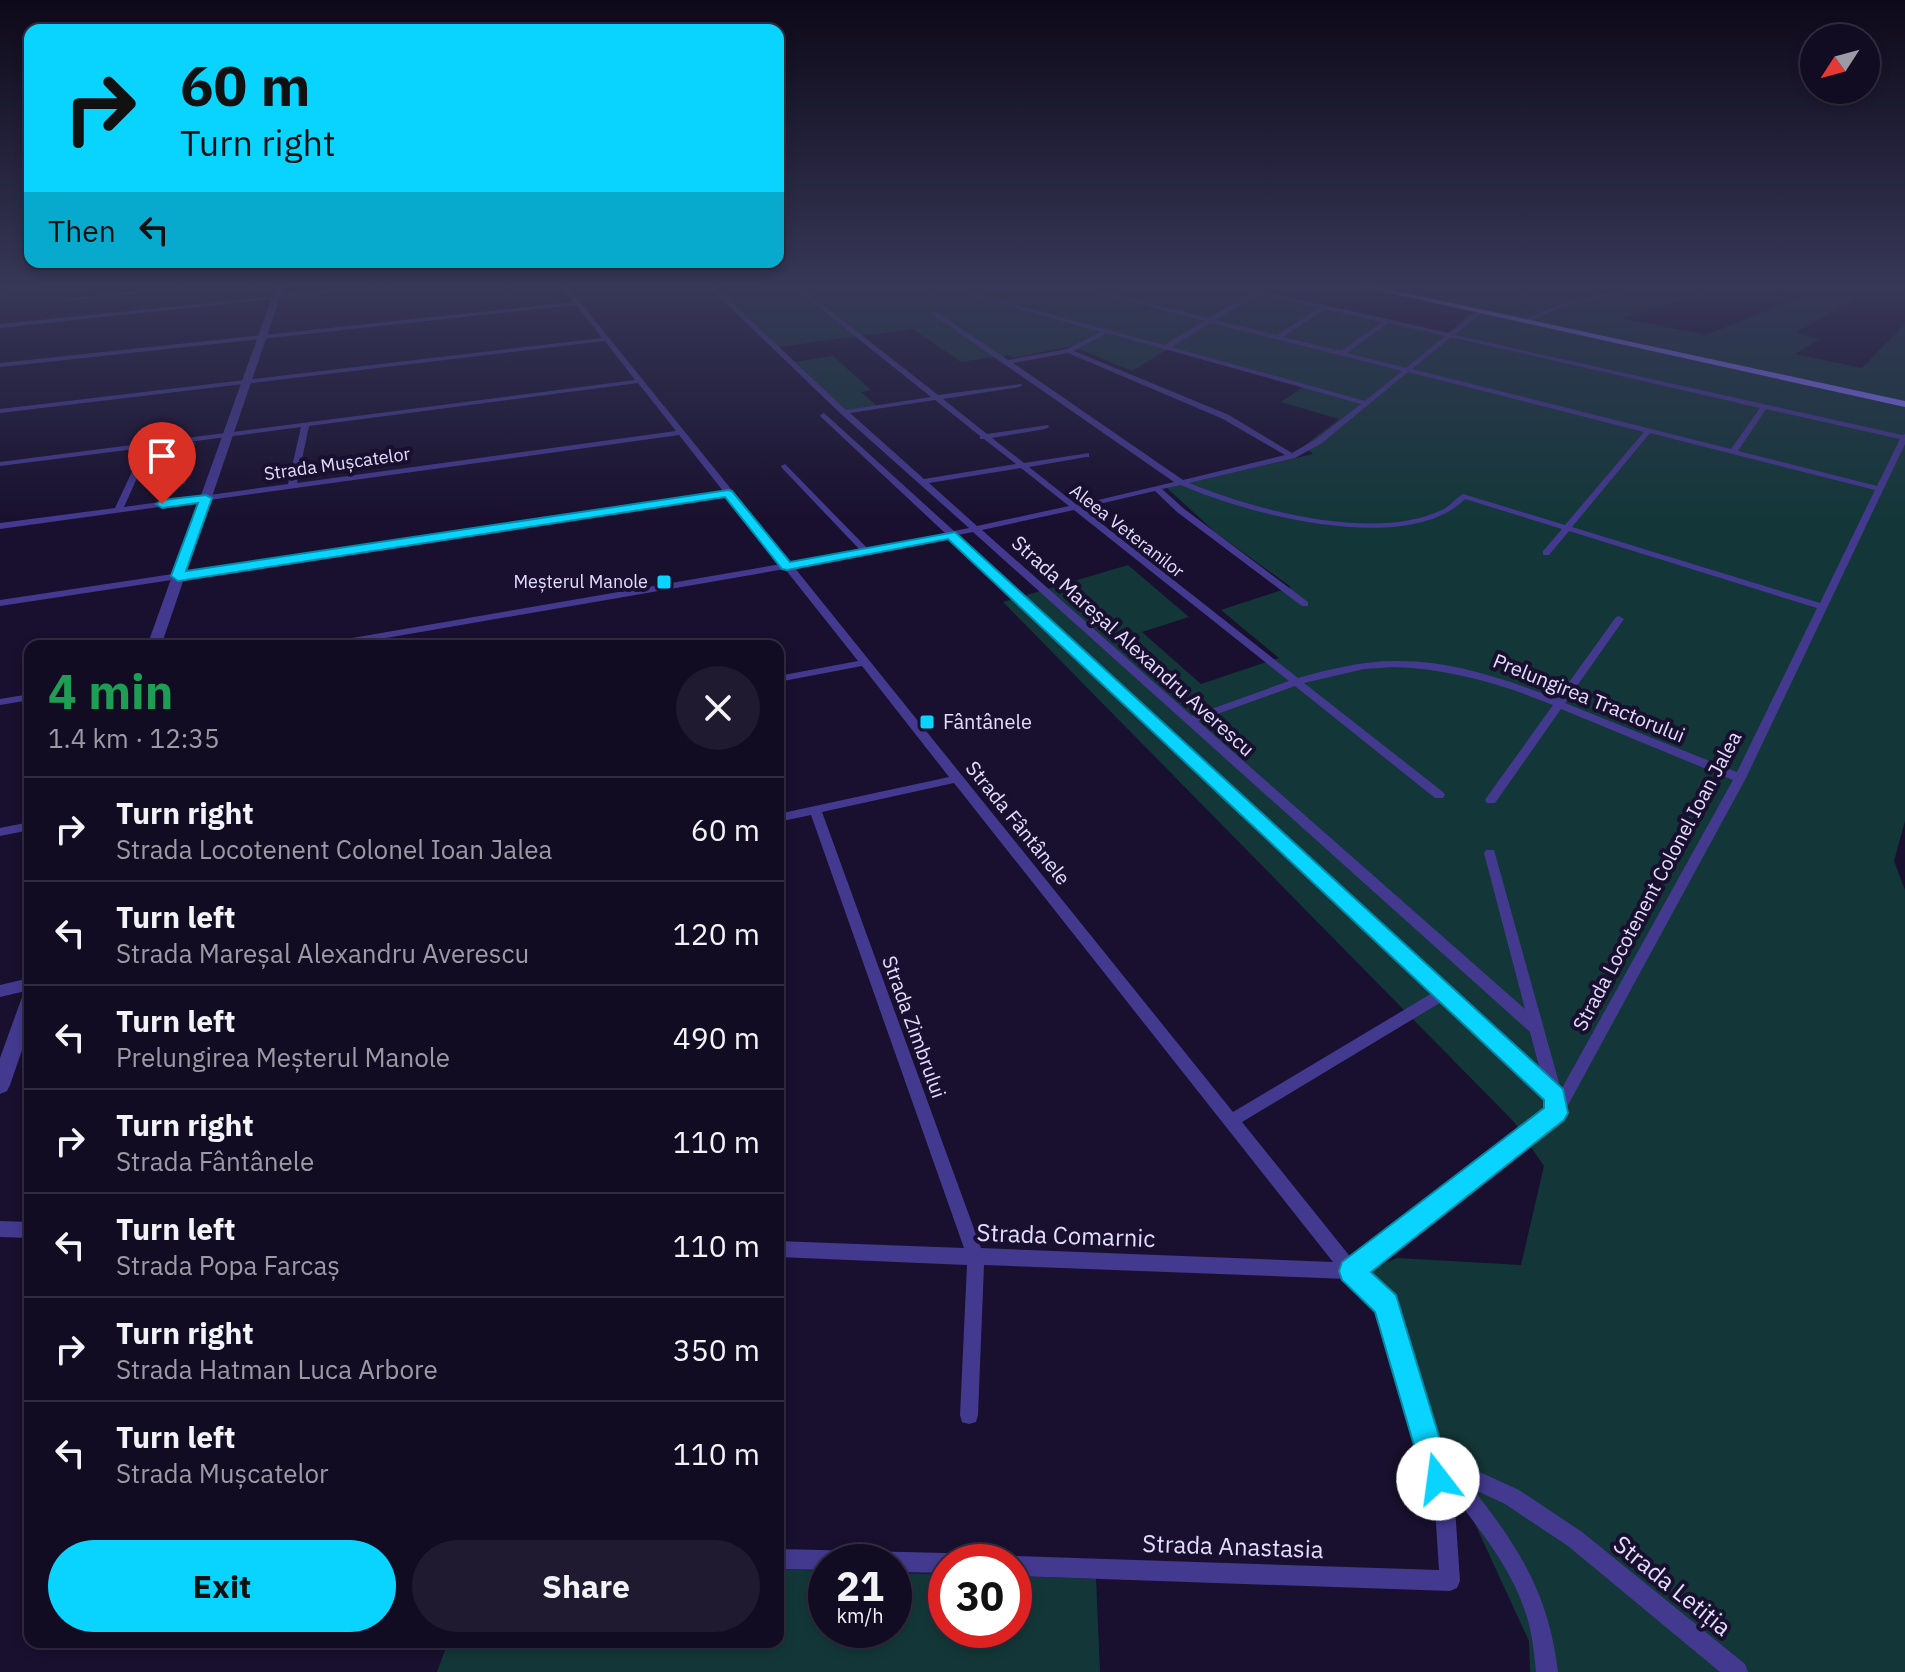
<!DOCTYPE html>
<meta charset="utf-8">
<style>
:root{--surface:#120c22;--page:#1f1a2f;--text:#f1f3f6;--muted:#9c9ba5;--line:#312c40;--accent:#09d4ff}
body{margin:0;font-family:"IBM Plex Sans",sans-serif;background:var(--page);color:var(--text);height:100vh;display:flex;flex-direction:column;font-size:30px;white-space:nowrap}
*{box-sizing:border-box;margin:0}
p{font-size:26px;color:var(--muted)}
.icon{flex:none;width:44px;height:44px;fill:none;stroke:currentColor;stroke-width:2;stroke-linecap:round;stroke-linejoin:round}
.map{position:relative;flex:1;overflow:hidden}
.panel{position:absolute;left:24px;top:640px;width:760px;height:1008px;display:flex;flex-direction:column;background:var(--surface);border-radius:16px;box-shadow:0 4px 12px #0003,0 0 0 2px var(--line)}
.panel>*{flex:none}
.hud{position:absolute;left:24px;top:24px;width:760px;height:244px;border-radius:16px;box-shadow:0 4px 12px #0003,0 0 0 2px var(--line);background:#09d4ff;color:#111;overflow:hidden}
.needle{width:52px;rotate:234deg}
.buttons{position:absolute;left:1800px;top:24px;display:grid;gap:16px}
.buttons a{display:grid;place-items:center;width:80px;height:80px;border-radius:50%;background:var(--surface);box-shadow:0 4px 12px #0003,0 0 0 2px var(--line);font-size:40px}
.speed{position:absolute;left:808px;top:1544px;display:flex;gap:16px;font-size:40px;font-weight:700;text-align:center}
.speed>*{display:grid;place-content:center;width:104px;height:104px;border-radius:50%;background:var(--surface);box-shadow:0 4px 12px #0003,0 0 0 2px var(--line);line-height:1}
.speed small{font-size:20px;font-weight:400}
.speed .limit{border:12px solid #d22;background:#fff;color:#111}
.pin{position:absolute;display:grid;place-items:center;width:68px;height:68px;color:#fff;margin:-82px -34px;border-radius:50% 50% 50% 0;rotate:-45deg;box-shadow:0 0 8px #0007}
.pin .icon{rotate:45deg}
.me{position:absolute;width:88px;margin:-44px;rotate:345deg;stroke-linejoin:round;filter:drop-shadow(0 0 6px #0008)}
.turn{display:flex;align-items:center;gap:28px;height:168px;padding:0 24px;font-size:36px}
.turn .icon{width:104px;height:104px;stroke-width:2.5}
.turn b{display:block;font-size:56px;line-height:68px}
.then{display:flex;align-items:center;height:76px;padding:0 24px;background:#0003;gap:16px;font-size:30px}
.round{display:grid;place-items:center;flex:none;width:84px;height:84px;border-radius:42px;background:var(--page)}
.head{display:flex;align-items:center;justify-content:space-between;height:136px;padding:0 24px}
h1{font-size:48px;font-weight:700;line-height:60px;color:#1e9e55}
.action{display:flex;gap:16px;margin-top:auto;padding:16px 24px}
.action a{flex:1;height:92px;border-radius:48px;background:var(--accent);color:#111;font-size:32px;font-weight:700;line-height:92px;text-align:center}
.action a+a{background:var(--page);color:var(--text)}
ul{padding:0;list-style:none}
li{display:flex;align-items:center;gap:24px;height:104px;padding:0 24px;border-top:2px solid var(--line)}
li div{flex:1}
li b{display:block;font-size:30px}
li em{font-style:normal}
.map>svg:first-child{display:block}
</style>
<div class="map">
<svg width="1905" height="1672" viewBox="0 0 1905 1672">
<rect width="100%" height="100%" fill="#18102e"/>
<g fill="#133738">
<polygon points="763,286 1240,286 1448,333 1472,312 1355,286 1464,286 1510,295 1557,286 1731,286 1621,318 1706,335 1829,286 1879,286 1796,332 1819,339 1795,354 1862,368 1905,324 1905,821 1894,861 1905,890 1905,1672 1530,1672 1529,1641 1434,1435 1365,1272 1397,1258 1521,1265 1544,1166 1514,1122 1003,602 1128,565 1189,617 1142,632 1201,684 1279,658 1221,610 1291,587 1215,532 1167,488 1313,454 1304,446 1339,419 1281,402 1303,387 1168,349 1132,371 1072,346 1013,358 1009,355 961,362 913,329 778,347 720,292"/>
<polygon points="833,356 871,390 861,392 877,406 846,410 795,362"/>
<polygon points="196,442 188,462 144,467 153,447"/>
<polygon points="778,1569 826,1571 826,1630 894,1630 894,1573 946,1574 946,1630 1014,1630 1014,1576 1096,1579 1100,1672 437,1672 448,1642 778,1642"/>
</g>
<polygon fill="#2a1b50" stroke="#422c7d" stroke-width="2" points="192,461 184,483 164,485 173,464"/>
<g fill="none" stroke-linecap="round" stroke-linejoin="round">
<g fill="#43398f" fill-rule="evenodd">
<polygon points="8,286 14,286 0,300 0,295"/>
<polygon points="184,286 203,286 68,301 65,299"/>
<polygon points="376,286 395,286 0,328 0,324"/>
<path d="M561 286H567L790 562 860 550 782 468 781 466 785 464 868 549 945 533 821 417 820 415 824 413 954 531 969 528 841 414 708 286H714L846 410 931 397 796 289V287H800L938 395 1021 384 1022 385 1019 387 943 399 987 434 1048 425 1049 427 1045 429 992 438 1024 463 1089 453V457H1086L1029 467 1077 505 1174 482 932 314V312H936L1008 360 1067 349 1101 332 970 295V293L1164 345 1205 321 1070 286H1079L1209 318 1253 292 1229 286H1239L1449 333 1480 309 1482 312 1455 335 1902 435 1905 434V444L1746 778 1561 1118 1364 1272 1392 1299 1436 1443 1473 1469 1519 1490 1582 1532 1745 1664 1748 1672H1720L1568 1546 1505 1504 1473 1489C1520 1549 1549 1595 1558 1672H1536C1534 1651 1532 1631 1525 1611 1510 1566 1478 1528 1450 1490L1455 1508 1460 1581 1457 1588 1450 1591 1014 1576V1562H1005L1007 1559 1014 1556 1439 1570 1435 1508 1379 1310 1347 1279 984 1265 978 1415 976 1422 969 1424 962 1422 960 1415 967 1265 778 1257V1241L964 1248 811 815 778 822V814L949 777 862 666 778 682V676L858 661 785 569 340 646H318L323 643 781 564 727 496 0 606V600L723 491 679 435 0 529V523L115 508 143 448 0 466V462L635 380 605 341 0 413V409L602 338 576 305 0 367V363L573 302ZM1259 294 1319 308 1277 335 1215 320ZM1325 309 1382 322 1341 351 1283 337ZM1211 323 1402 371 1365 401 1171 347ZM1388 323 1445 336 1406 368 1347 353ZM1107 333 1361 404 1316 439 1292 453 1229 415 1074 351ZM1451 337 1760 408 1731 449 1412 369ZM1068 353 1223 419 1285 455 1183 480 1013 363ZM1408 372 1644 432 1565 525 1463 494C1456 498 1451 505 1444 509 1377 543 1255 510 1189 483L1295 458 1322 443ZM638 383 676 431 297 483 309 426ZM935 400 980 436V439H984L1016 464 924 479 850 413ZM1766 409 1900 439 1877 486 1738 451ZM301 427 288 484 124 507 151 447ZM1650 433 1875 490 1820 603 1572 527ZM1021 468 1069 506 977 526 929 483ZM1181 485C1246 514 1408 557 1465 499L1562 529 1543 551V555H1549L1569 531 1817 608 1737 772 1565 703 1624 619 1619 616 1616 617 1557 699C1505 679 1451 660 1395 661 1362 661 1330 669 1298 678L1082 508 1155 491 1177 512 1302 606H1308V602L1183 508 1162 489ZM1074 510 1289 681 1192 716 982 530ZM973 532 1530 1032 1541 1074 958 535ZM950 537 1434 992 1233 1112 794 567 866 555ZM1394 667C1451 669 1501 684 1553 705L1487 797 1485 800 1487 803H1495L1561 709 1733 780 1561 1090 1494 850H1486L1484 853 1525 1009 1198 721 1295 686 1435 798H1443L1445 795 1443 792 1304 683 1364 669ZM954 783 1333 1262 981 1248 822 812ZM1443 1001 1550 1101 1554 1102 1551 1108 1352 1259 1242 1122Z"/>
<polygon points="927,286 938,288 935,290"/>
<polygon points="1638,286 1648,286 1562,307 1527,322 1522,321 1558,305"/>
<polygon points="30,694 30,700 0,705 0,699"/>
<polygon points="30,822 30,830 0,836 0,828"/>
<polygon points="30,978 30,990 0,997 0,985"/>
<polygon points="0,1221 30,1222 30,1238 0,1237"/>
<polygon points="778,1549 946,1553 953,1556 956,1562 946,1562 946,1573 894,1572 894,1562 826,1562 826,1570 778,1569"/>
</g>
<g fill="#43398f" fill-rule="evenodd">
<polygon points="276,286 284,286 161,646 147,646"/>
<polygon points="30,992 30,1027 10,1085 7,1091 0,1094 0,1058 21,1000 23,995"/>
</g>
<polygon fill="#8274ff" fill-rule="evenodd" points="1358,286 1373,286 1905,401 1905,407"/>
</g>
<linearGradient id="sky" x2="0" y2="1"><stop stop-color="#0d0919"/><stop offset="0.55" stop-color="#373757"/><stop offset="1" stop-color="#373757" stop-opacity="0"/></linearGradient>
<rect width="1905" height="520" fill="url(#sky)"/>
<polygon fill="#09d4ff" stroke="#068aa6" stroke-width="2" points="728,490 732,491 790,562 955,532 1563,1089 1568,1113 1564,1120 1371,1272 1396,1295 1399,1305 1452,1479 1448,1490 1438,1494 1427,1490 1375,1312 1342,1280 1339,1271 1342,1262 1544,1108 1544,1100 948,539 787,570 782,569 725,497 178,581 171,576 198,503 162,508 156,504 162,500 206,495 212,498 186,571"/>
<g fill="#09d4ff" stroke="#18102e" stroke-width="3">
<rect x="656" y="574" width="16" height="16" rx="4"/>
<rect x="919" y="714" width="16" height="16" rx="4"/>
</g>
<g text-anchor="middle" stroke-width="8" stroke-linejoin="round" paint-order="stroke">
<g font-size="18" fill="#e4ddff" stroke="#18102e">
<text transform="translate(337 464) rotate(-8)" y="6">Strada Mușcatelor</text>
<text transform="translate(1127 531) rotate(38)" y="6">Aleea Veteranilor</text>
</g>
<g font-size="18" fill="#e4ddff" stroke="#18102e" text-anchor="end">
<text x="648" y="588">Meșterul Manole</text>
</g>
<g font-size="20" fill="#e4ddff" stroke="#18102e">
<text transform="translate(1133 646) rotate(42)" y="7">Strada Mareșal Alexandru Averescu</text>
<text transform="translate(1589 698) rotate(22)" y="7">Prelungirea Tractorului</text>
<text transform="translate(1018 823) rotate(51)" y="7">Strada Fântânele</text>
<text transform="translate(1657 881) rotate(-62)" y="7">Strada Locotenent Colonel Ioan Jalea</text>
<text transform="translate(914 1027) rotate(70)" y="7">Strada Zimbrului</text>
</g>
<g font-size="20" fill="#e4ddff" stroke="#18102e" text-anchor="start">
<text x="943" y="729">Fântânele</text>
</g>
<g font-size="24" fill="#e4ddff" stroke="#18102e">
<text transform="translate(1066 1236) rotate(2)" y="8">Strada Comarnic</text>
<text transform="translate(1233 1547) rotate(2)" y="8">Strada Anastasia</text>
<text transform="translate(1672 1586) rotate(39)" y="8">Strada Letiția</text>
</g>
</g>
</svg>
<div class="buttons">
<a><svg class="needle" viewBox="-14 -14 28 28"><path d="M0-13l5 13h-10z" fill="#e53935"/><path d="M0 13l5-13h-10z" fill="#9c9ba5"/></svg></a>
</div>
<div class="speed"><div>21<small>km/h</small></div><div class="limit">30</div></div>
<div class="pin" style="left:162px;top:504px;background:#d93025"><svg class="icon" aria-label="arrive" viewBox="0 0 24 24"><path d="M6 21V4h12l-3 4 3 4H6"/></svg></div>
<svg class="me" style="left:1438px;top:1479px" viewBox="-20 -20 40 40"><circle r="19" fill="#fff"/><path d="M0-13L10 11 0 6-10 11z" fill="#09d4ff"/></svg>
<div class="hud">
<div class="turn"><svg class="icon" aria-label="right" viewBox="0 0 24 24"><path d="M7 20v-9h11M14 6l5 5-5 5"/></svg><div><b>60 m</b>Turn right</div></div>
<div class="then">Then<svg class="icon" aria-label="left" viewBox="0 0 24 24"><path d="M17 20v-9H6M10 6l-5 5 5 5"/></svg></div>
</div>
<section class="panel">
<div class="head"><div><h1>4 min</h1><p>1.4 km · 12:35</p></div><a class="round"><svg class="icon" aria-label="close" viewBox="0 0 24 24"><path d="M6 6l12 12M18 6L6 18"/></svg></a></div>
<ul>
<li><svg class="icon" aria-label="right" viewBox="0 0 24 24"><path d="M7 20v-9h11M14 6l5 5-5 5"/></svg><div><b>Turn right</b><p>Strada Locotenent Colonel Ioan Jalea</p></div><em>60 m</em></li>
<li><svg class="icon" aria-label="left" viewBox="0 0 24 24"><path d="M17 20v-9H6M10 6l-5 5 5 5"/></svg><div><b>Turn left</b><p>Strada Mareșal Alexandru Averescu</p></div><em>120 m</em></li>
<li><svg class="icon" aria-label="left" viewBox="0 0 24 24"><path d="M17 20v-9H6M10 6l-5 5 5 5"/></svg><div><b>Turn left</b><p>Prelungirea Meșterul Manole</p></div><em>490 m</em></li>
<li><svg class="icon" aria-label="right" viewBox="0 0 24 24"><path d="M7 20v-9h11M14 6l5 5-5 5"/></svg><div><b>Turn right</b><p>Strada Fântânele</p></div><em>110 m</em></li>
<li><svg class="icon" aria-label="left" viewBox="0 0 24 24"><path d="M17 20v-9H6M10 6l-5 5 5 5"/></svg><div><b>Turn left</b><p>Strada Popa Farcaș</p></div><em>110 m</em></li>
<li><svg class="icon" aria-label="right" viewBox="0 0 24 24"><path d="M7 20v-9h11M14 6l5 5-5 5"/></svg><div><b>Turn right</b><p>Strada Hatman Luca Arbore</p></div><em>350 m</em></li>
<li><svg class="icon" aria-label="left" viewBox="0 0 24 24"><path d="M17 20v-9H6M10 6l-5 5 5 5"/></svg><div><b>Turn left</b><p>Strada Mușcatelor</p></div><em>110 m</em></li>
</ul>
<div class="action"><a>Exit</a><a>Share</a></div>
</section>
</div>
